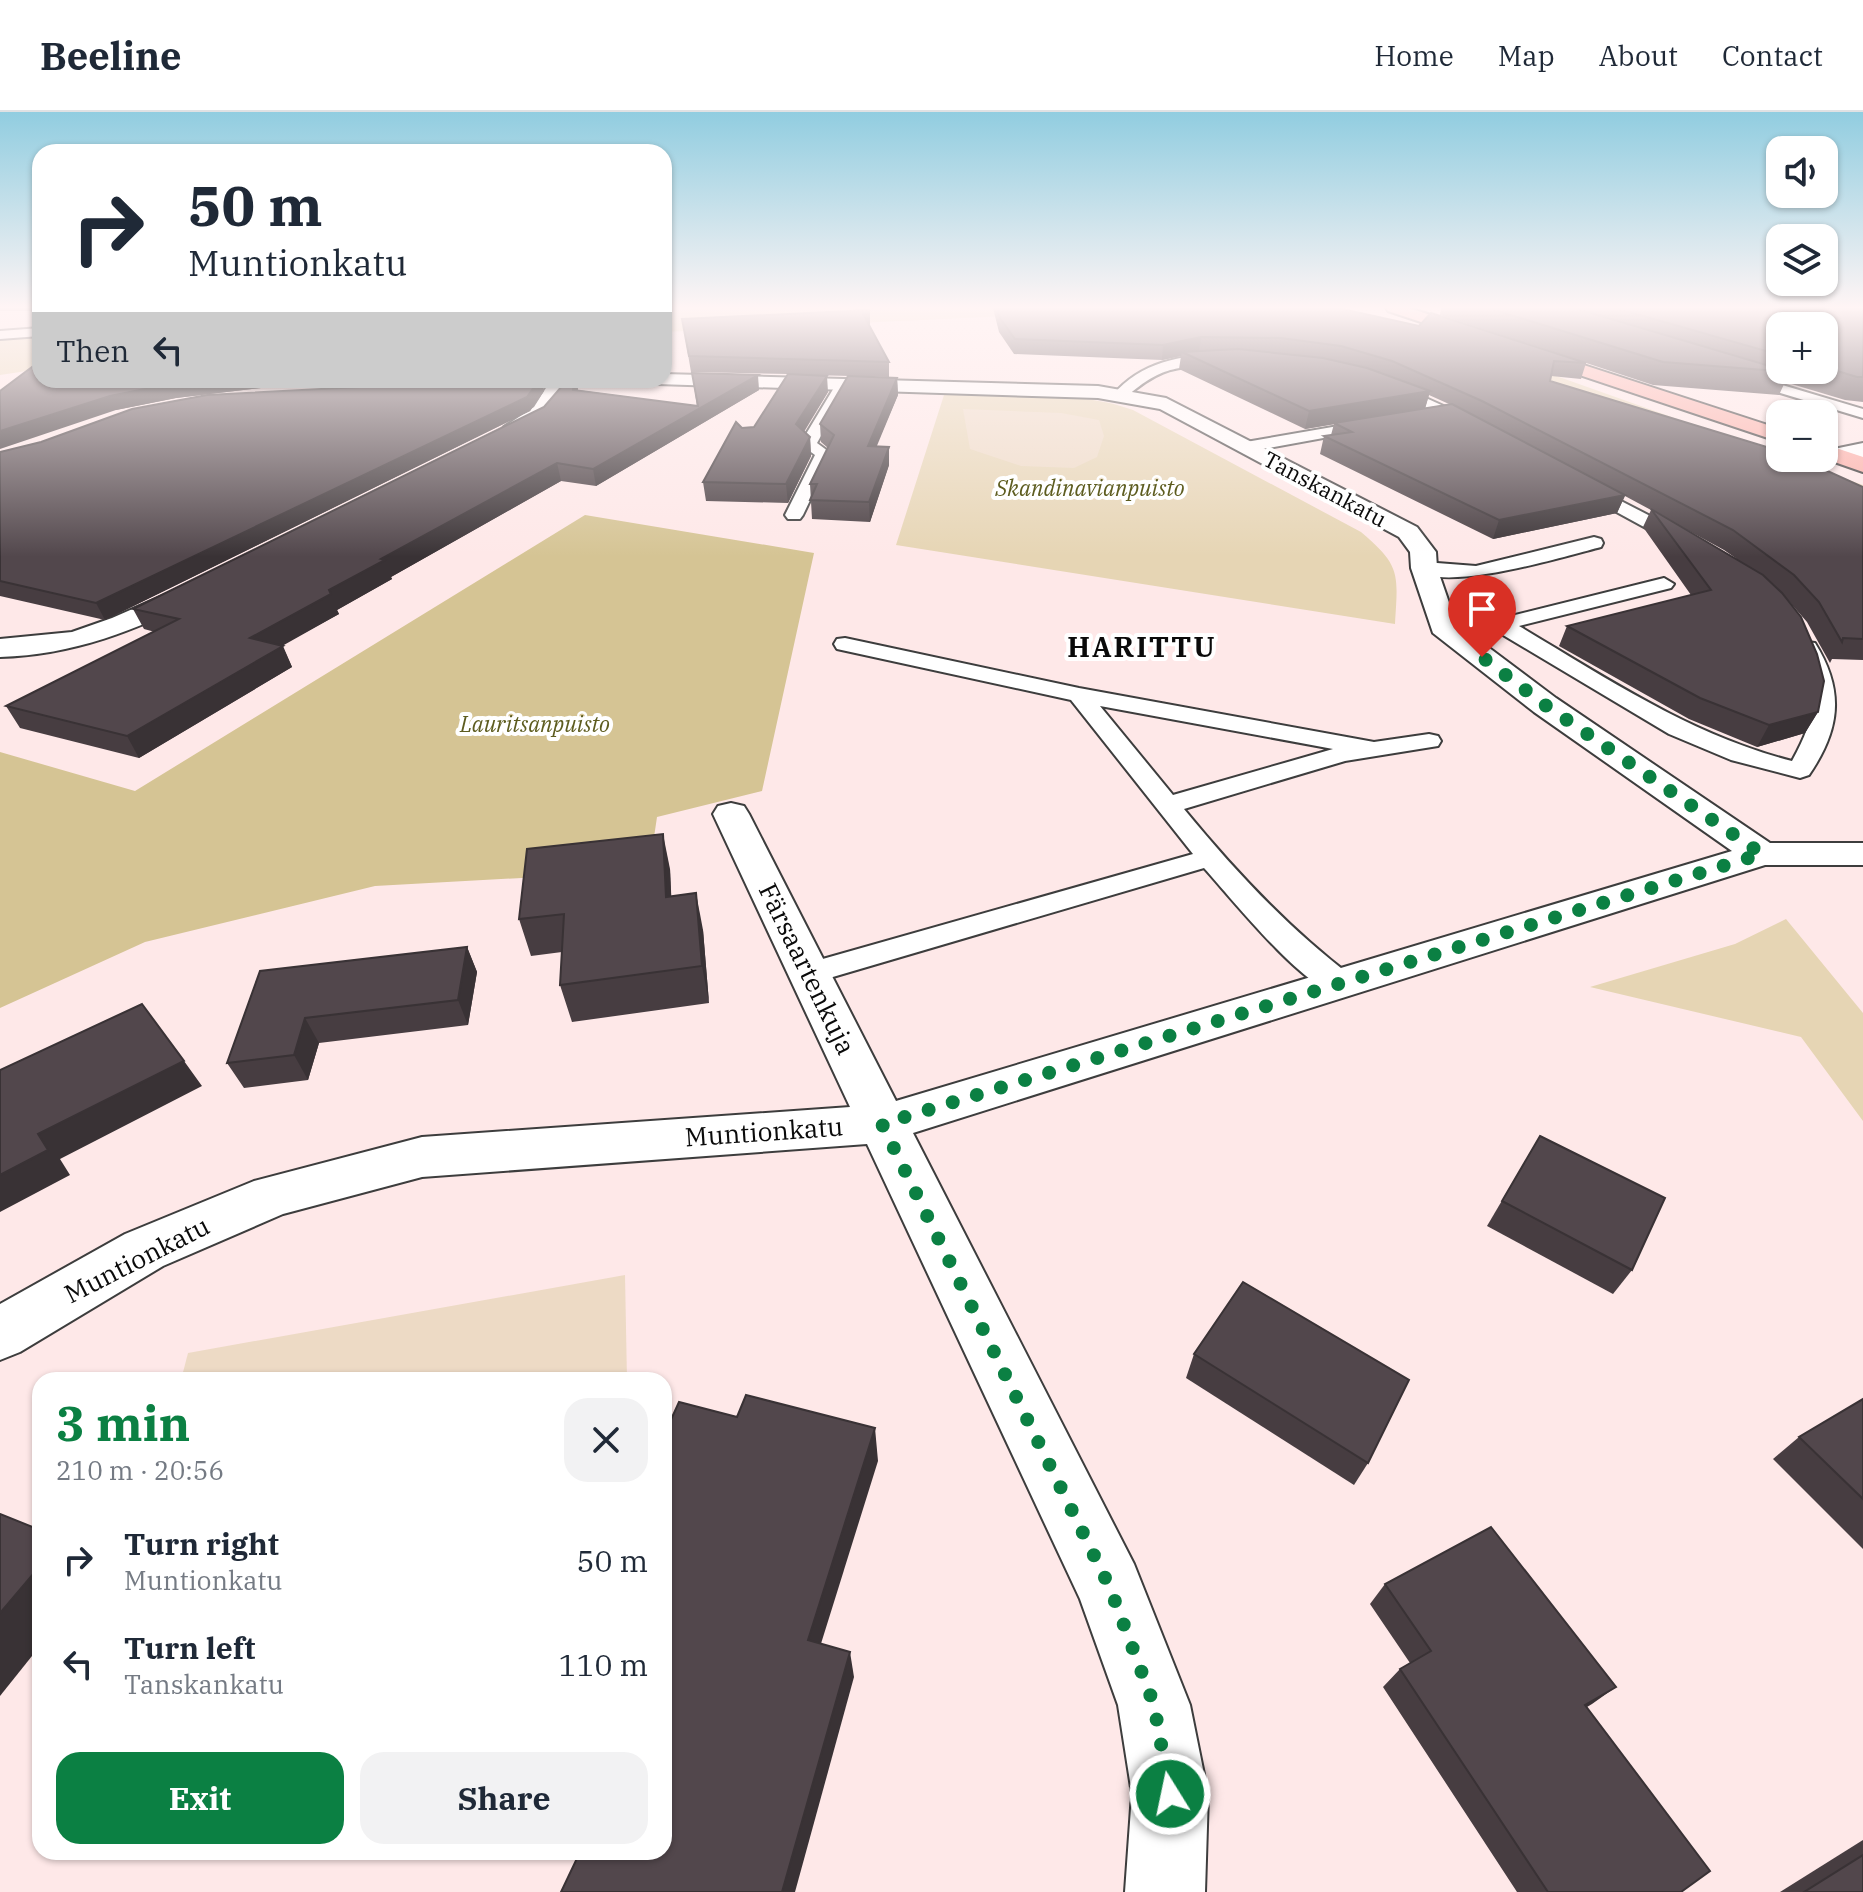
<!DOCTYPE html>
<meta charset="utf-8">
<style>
:root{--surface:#fff;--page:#f2f2f3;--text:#1f2937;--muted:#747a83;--line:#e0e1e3;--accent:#0b8043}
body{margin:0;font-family:"IBM Plex Serif",serif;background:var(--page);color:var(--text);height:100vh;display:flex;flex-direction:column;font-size:30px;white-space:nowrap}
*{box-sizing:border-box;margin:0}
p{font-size:26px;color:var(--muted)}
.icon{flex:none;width:44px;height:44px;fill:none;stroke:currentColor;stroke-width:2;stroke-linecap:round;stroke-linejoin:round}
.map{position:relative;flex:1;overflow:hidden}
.sheet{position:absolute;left:32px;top:1260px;width:640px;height:488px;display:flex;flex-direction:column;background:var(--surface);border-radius:24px;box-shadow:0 2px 6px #0004}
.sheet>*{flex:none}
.top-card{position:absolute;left:32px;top:32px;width:640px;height:244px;border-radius:24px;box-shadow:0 2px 6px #0004;background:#fff;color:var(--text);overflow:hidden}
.controls{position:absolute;left:1766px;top:24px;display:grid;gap:16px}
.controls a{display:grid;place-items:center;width:72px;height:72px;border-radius:16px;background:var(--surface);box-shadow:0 2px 6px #0004;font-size:40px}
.pin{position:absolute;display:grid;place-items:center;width:68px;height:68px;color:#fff;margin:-82px -34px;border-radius:50% 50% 50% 0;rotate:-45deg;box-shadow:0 0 8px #0007}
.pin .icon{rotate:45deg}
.me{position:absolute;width:88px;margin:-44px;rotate:350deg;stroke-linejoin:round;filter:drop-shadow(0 0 6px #0008)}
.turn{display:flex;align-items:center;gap:28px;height:168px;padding:0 24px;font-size:36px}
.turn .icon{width:104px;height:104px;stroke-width:2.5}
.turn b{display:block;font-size:56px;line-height:68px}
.then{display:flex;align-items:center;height:76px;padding:0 24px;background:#0003;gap:16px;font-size:30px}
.round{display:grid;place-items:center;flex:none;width:84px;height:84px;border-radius:24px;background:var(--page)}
.headline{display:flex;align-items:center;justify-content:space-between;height:136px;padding:0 24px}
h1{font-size:48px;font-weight:700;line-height:60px;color:var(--accent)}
.cta{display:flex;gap:16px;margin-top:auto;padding:16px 24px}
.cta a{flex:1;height:92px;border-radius:24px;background:var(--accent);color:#fff;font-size:32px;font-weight:700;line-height:92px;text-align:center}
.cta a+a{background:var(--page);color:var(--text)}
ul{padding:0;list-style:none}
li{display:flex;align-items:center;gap:24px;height:104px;padding:0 24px}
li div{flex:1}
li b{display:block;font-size:30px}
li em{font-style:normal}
header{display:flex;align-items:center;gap:48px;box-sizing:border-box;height:112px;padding:0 40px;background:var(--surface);border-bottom:2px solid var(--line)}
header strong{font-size:38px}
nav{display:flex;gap:44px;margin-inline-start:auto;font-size:28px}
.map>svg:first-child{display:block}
</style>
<header>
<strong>Beeline</strong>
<nav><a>Home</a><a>Map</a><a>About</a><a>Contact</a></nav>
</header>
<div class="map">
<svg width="1863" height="1780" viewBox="0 0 1863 1780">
<rect width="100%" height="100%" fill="#fee8e8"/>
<g fill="#e6d5b4">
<polygon points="719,196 1308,196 1472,234 1863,373 1863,391 1155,197 664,220 664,198"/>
<polygon points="40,225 40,257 0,263 0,227"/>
<path d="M944 283C1000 284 1081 278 1133 298L1361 420C1401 454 1398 461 1395 512L896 433Z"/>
<polygon points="1786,807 1863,901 1863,1009 1801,925 1590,875 1735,832"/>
</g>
<polygon fill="#d5c494" points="585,403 814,441 762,679 657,705 649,759 375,774 145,830 0,896 0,640 135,679"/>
<g fill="#eddac5">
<polygon points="963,297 1061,301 1099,308 1104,324 1097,345 1074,356 1021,354 970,337"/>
<polygon points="625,1163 627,1268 181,1268 188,1241"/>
</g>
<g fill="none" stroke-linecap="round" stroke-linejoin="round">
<defs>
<g id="lane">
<polygon points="40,216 40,224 0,227 0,219"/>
<path d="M1222 242 1229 246 1227 249C1178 258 1166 250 1125 286L1120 287 1113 283C1141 250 1181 243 1222 242Z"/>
<polygon points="1742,261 1863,297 1863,306 1737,268 1735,265"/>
<polygon points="1386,268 1479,310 1482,313 1474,318 1469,316 1381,275 1379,272"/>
<polygon points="842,270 849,274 817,331 832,342 803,403 800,407 788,407 785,403 815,343 800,332 835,274"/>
<polygon points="1373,308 1381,313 1378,316 1246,340 1238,335 1246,330"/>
<polygon points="1584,370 1691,425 1693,429 1684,435 1677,433 1578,379 1576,375 1578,371"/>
<path d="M1594 425 1601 427 1603 431 1601 435C1566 444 1439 483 1414 456L1424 450 1476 454Z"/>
<path d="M1664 466 1674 472 1671 476 1519 514C1608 567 1691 623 1792 649 1818 602 1817 584 1796 536L1807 530 1815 531C1845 579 1840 618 1809 663L1800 666 1731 648 1669 622 1498 520C1480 524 1446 529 1432 515L1443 509 1479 512Z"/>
<path d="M845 526 1079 576 1374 630 1429 622 1438 624 1441 629 1438 634 1345 649 1184 697C1234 758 1287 815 1350 863L1355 871 1350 879C1343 881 1339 882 1332 880 1296 867 1232 787 1204 756L809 872 798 868 793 861 798 854 1193 742 1071 588 837 537 834 532 837 527ZM1100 594 1333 637 1173 683Z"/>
</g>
<g id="street">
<polygon points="664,262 1098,274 1166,286 1417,415 1436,440 1437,456 1456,511 1556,586 1770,731 1863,731 1863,753 1765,753 913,1021 1134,1452 1190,1593 1208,1682 1205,1780 1125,1780 1132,1682 1118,1593 1080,1487 867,1032 422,1065 283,1102 163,1154 20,1240 0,1248 0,1192 125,1122 254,1069 422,1025 850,995 713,702 718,694 731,691 744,694 749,702 896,989 1732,739 1534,600 1433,521 1411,456 1410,440 1399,425 1160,297 1098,286 657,272 655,268 664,268"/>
<path d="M551 268 569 269C561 293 533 331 504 323L501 319 504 315 534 295Z"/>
<polygon points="1863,331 1863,345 1837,350 1826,343 1829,338"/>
<path d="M192 471 202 473 206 479 202 485C136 518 74 543 0 545V527L72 520 112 506Z"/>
</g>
<g id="secondary">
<polygon points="1386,196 1409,196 1780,317 1780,330 1388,199"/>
<polygon points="1824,332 1863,345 1863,360 1823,346"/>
</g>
</defs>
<use href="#lane" stroke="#3d3d3d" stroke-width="4"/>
<use href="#street" stroke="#3d3d3d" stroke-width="4"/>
<use href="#secondary" stroke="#2c2c2c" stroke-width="4"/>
<use href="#lane" fill="#fff" fill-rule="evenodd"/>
<use href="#street" fill="#fff" fill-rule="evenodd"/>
<use href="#secondary" fill="#fbaca5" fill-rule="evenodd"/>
</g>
<g fill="#473d41" fill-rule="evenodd">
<rect x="0" y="196" width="40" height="3"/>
<path d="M993 196H1338L1586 251 1581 267 1551 264 1550 269 1863 375V548L1832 547 1830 551 1807 510 1787 487 1818 600 1805 621 1757 635 1689 607 1559 534 1567 514 1691 483 1643 415 1651 398 1625 384 1617 401 1493 427 1320 342 1324 324 1331 323 1334 312 1305 317 1179 257 1181 244 1162 248 1014 242 999 220ZM1429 283 1449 292 1425 296ZM1678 413 1724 438 1737 447Z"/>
<path d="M1441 196H1863V290L1845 288 1785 270 1779 283 1653 273 1440 203ZM1780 214H1824V258H1780Z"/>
<polygon points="870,198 870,212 869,213 889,250 889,265 811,263 828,280 804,320 810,325 811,344 788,391 706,389 703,370 754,315 788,262 691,260 682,207"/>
<polygon points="692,261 759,278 596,374 561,369 391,465 392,467 337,498 339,502 282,533 292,555 139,646 20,616 6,594 155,520 144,517 133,497 544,295 563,273 578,277 578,278 697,294"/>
<polygon points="897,266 898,283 876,334 889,335 889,353 870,410 812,407 810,372 828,336 821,330 820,312"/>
<polygon points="40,268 406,268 261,276 176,286 116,298"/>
<polygon points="494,268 541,268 544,279 530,299 105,508 0,484 0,340"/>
<polygon points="670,757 671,784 703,818 709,891 572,910 560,873 562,840 531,844 519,807"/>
<polygon points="467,835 477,860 468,913 319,931 308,968 244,976 227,951 260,859"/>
<polygon points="1540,1024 1632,1158 1613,1182 1487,1114"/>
<polygon points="1194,1242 1368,1351 1354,1373 1186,1266"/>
<polygon points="1863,1287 1863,1437 1773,1347 1799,1325"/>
<polygon points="1385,1472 1587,1595 1681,1780 1517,1780 1383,1575 1400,1557 1410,1551 1370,1492"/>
<polygon points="1863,1728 1863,1780 1780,1780"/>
</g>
<g fill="#393235">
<polygon points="870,198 870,212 863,217 863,202"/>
<polygon points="1201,225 1199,240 1182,240 1181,244 1162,248 1163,233"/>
<polygon points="758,263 759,278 596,374 593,357"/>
<polygon points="827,264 828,280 797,330 796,312"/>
<polygon points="897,266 898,283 869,353 868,334"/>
<polygon points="207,268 347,268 348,270 261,276 176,286 116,298 0,337 0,319 110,284 170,272"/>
<polygon points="539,268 541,268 544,279 530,299 105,508 96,491"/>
<polygon points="575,268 577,268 578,277 577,294 573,278"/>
<polygon points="1430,279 1425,297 1305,317 1309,299"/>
<polygon points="810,325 811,344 788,391 786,372"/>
<polygon points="889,335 889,353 870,410 869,390"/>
<polygon points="557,351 561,369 391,465 392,467 337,498 339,502 259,547 250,526 381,447"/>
<polygon points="1625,383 1617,401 1493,427 1499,408"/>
<polygon points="283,534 292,555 139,646 127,624"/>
<polygon points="1818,600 1805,621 1757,635 1769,613"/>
<polygon points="663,722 670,757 673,821 666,785"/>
<polygon points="696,781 703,818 709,891 702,854"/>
<polygon points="467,835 477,860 468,913 458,888"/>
<polygon points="305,906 319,931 308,968 294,943"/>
<polygon points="184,949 202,974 60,1047 70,1063 0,1100 0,1063 38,1022"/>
<polygon points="875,1316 878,1349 814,1554 808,1528"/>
<polygon points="40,1454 40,1534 0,1584 0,1501"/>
<polygon points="850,1540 854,1565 795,1780 782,1780"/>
<polygon points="1616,1575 1592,1592 1562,1610 1585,1593"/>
</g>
<g fill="#52474c" stroke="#393235" stroke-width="2">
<polygon points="997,196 1338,196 1419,214 1431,201 1586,251 1554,249 1550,269 1780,339 1780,346 1799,346 1863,375 1863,527 1843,526 1842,530 1819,490 1794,463 1733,418 1482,289 1392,249 1341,234 1281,226 1201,225 1163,233 1015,227 1000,206"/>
<polygon points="1488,196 1574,196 1780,257 1780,258 1790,260 1663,250"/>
<polygon points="1615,196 1863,196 1863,265 1857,265 1824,255 1824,214 1780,214 1780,243"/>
<polygon points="870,198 863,202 889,250 689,244 682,207"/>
<polygon points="1238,237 1323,246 1367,256 1430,279 1309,299 1182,240"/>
<polygon points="40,249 40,268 207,268 170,272 110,284 0,319 0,279"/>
<polygon points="692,261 758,263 593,357 557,351 381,447 385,448 329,478 331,482 250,526 283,534 127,624 6,594 179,507 133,497 544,295 563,273 565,268 575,268 573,278 698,294"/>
<polygon points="788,262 827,264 796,312 810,325 786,372 703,370 736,310 742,316 754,315"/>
<polygon points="848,264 897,266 868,334 889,335 869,390 810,388 817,372 810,372 834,323 820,312"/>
<polygon points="494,268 539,268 527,285 96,491 0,469 0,340 41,330 132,297 207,283"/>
<polygon points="1452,292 1625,383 1499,408 1324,324 1352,320 1334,311"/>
<polygon points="1651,397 1763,463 1782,481 1801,505 1817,542 1824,569 1818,600 1769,613 1700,586 1567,514 1711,478"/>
<polygon points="663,722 666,785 696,781 702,854 560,873 564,802 519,807 527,737"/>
<polygon points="467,835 458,888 305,906 294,943 227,951 260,859"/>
<polygon points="142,892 184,949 38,1022 48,1038 0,1063 0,958"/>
<polygon points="1540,1024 1665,1086 1632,1158 1502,1089"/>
<polygon points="1243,1170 1409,1268 1368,1351 1194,1242"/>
<polygon points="746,1283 875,1316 808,1528 850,1540 782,1780 561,1780 580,1740 664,1740 664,1323 679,1290 737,1305"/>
<polygon points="1863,1287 1863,1387 1799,1325"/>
<polygon points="0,1402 40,1418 40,1454 0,1501"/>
<polygon points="1491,1415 1616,1575 1585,1593 1710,1759 1681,1780 1548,1780 1400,1557 1431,1539 1385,1472"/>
<polygon points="1863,1743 1863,1780 1804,1780"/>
</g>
<linearGradient id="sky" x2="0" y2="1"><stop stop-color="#91cde0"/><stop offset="0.44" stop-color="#fff5f5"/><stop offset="1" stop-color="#fff5f5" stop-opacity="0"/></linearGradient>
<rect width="1863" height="445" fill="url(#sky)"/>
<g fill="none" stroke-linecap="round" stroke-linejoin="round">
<polyline stroke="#0b8043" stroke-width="14" stroke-dasharray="0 25.2" points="1170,1682 1154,1593 1110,1476 882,1012 1762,742 1545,593 1482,545"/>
</g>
<g text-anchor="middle" stroke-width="8" stroke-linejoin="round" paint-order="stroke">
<g font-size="22" font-style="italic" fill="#5d5c1f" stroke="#fff">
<text x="1090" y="384">Skandinavianpuisto</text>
<text x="535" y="620">Lauritsanpuisto</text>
</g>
<g font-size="22" fill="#0a0a0a" stroke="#fff">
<text transform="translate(1325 377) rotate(28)" y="8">Tanskankatu</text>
</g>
<g font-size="26" fill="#0a0a0a" stroke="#fff">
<text transform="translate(807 857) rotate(64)" y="9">Färsaartenkuja</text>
<text transform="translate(764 1020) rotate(-4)" y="9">Muntionkatu</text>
<text transform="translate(137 1148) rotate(-27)" y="9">Muntionkatu</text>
</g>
<g font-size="28" font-weight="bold" letter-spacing="2" fill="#0a0a0a" stroke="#fff">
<text x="1142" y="545">HARITTU</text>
</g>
</g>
</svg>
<div class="controls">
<a><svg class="icon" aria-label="sound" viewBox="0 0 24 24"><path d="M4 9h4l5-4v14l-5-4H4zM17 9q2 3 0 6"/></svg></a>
<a><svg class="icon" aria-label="layers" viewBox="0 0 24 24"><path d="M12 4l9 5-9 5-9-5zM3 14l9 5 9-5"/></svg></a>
<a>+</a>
<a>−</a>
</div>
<div class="pin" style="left:1482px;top:545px;background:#d93025"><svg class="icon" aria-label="arrive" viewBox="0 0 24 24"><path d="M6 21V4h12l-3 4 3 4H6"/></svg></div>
<svg class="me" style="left:1170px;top:1682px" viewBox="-20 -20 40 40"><circle r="17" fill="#0b8043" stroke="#fff" stroke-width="3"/><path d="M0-11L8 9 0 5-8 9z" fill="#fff"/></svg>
<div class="top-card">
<div class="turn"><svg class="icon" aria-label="right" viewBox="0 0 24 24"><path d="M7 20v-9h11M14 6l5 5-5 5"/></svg><div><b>50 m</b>Muntionkatu</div></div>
<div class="then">Then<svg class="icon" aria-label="left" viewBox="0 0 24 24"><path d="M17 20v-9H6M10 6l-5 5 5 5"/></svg></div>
</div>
<section class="sheet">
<div class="headline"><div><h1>3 min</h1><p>210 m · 20:56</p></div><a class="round"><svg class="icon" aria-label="close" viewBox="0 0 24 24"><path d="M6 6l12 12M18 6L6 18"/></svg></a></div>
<ul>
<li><svg class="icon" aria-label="right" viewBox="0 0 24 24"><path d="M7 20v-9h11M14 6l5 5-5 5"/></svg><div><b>Turn right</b><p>Muntionkatu</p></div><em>50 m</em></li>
<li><svg class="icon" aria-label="left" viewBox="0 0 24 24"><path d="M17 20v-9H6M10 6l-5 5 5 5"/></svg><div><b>Turn left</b><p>Tanskankatu</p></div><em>110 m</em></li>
</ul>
<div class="cta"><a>Exit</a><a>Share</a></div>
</section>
</div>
